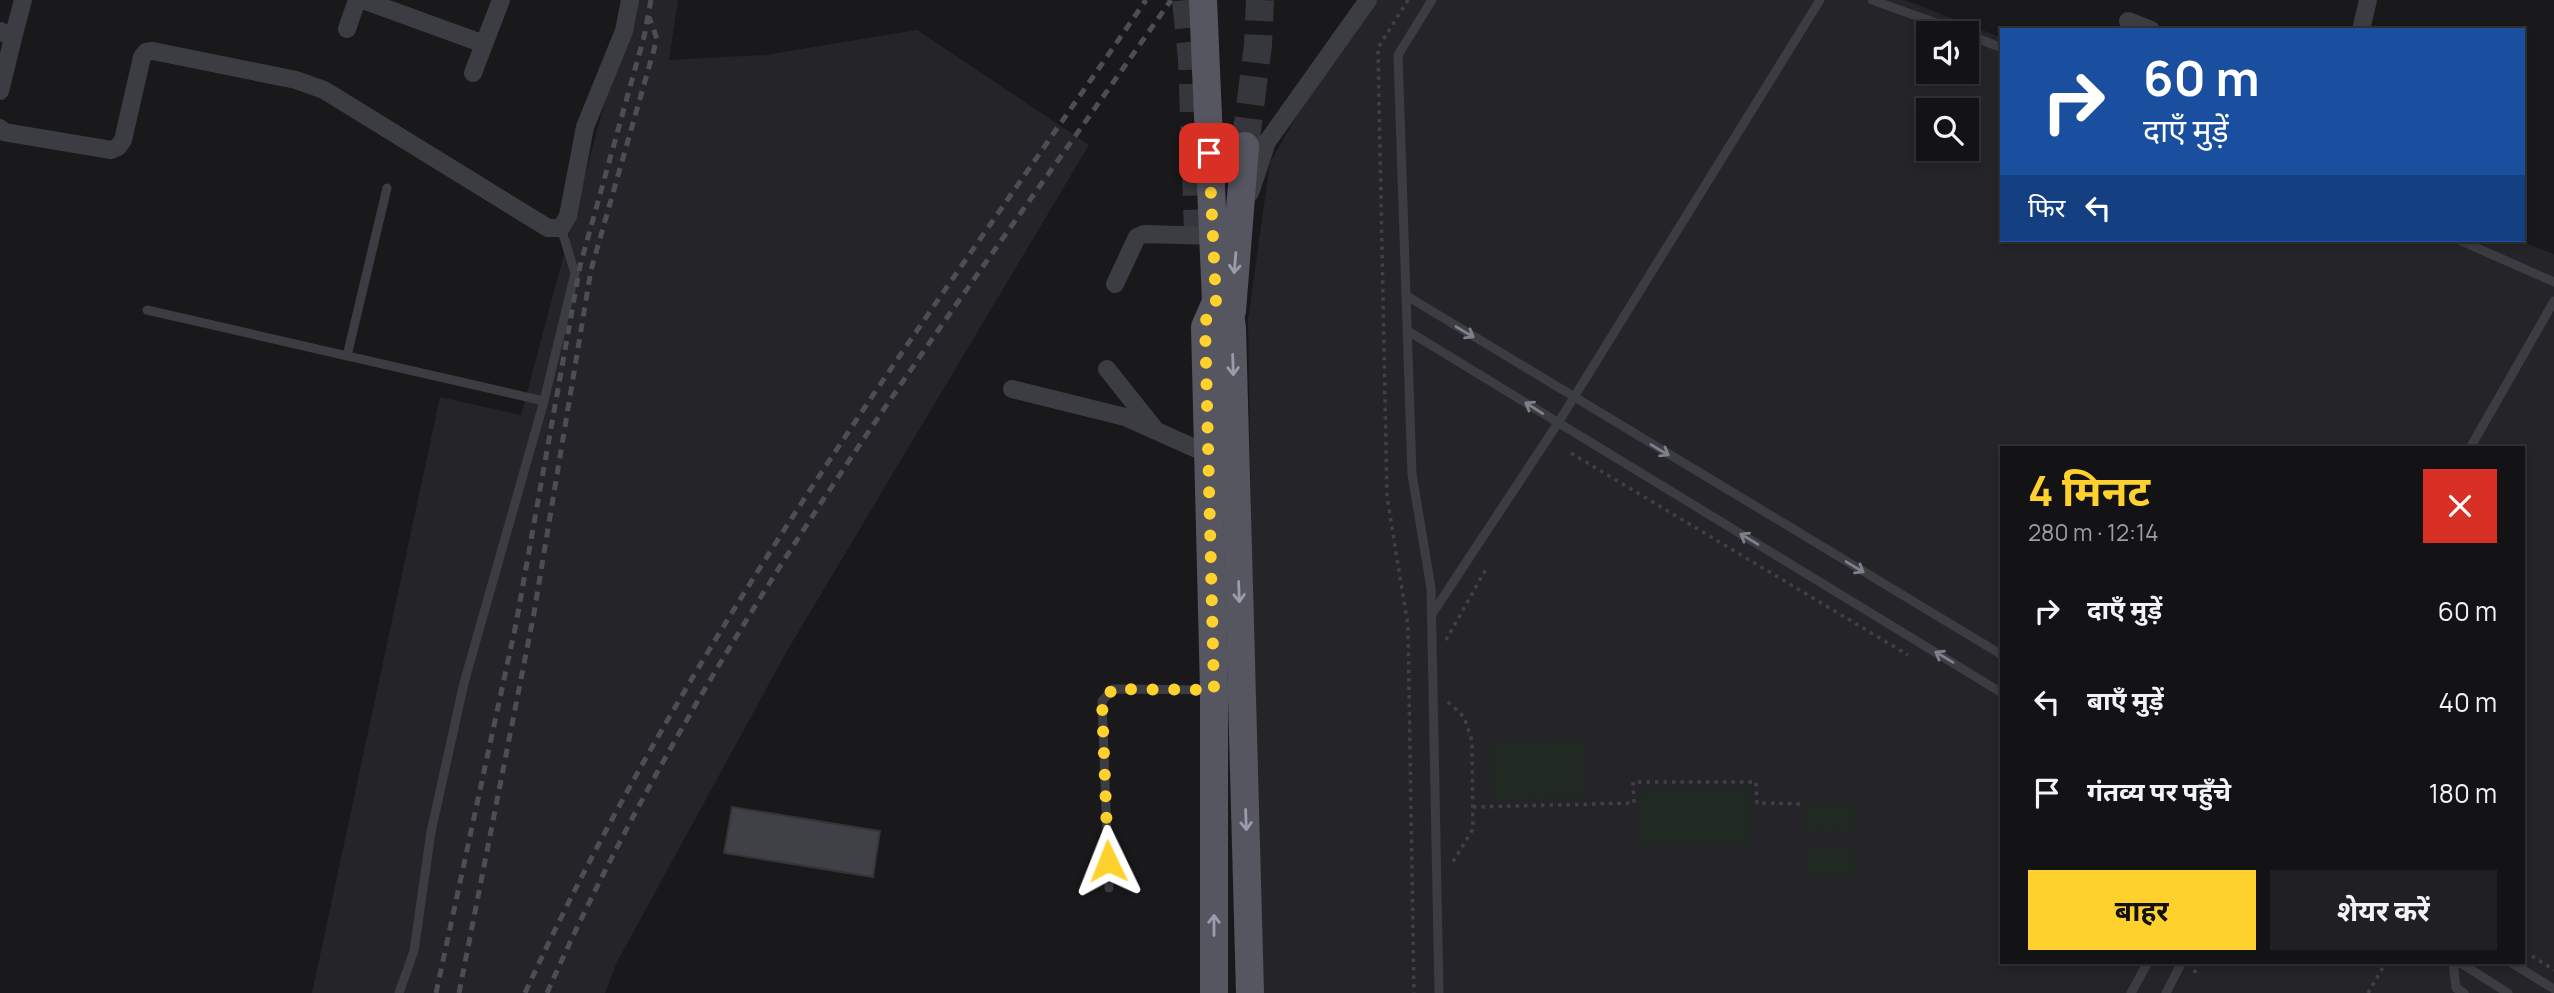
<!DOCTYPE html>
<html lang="hi">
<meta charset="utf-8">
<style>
:root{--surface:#131315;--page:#202022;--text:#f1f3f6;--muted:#9d9ea0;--line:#323234;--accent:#ffd12d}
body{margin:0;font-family:Manrope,"Noto Sans Devanagari",sans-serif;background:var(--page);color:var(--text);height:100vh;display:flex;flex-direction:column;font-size:26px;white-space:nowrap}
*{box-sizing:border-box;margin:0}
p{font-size:23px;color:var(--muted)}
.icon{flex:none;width:38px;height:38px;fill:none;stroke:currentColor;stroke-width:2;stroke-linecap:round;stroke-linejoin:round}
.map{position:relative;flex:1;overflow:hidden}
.sheet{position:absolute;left:2000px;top:446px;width:525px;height:518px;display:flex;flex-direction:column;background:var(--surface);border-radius:0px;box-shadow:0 4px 10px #0003,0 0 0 2px var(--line)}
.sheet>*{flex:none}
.banner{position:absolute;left:2000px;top:28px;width:525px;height:214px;border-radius:0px;box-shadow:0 4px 10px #0003,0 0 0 2px var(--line);background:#1a4fa0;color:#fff;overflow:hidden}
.controls{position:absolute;left:1916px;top:21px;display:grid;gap:14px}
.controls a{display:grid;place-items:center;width:63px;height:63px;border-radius:0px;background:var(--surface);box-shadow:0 4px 10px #0003,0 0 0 2px var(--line);font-size:35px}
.pin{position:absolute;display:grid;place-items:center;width:60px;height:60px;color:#fff;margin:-30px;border-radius:14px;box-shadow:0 4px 10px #0006}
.me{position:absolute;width:77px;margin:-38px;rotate:358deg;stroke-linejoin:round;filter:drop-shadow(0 0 5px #0008)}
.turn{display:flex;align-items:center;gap:24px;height:147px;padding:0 28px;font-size:32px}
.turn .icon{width:91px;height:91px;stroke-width:2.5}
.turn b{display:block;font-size:49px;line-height:60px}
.then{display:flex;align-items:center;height:66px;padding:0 28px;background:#0003;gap:14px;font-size:26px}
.round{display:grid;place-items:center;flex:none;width:74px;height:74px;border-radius:0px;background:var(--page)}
.headline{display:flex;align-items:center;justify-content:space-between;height:119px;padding:0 28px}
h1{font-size:42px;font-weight:700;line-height:52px;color:var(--accent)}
.action{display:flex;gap:14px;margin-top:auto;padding:14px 28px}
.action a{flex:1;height:80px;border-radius:0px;background:var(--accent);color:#111;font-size:28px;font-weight:700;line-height:80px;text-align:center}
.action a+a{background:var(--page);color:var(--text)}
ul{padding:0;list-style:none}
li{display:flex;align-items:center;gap:21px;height:91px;padding:0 28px}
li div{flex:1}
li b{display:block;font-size:26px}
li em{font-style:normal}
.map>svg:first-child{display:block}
</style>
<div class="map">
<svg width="2554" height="993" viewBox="0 0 2554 993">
<rect width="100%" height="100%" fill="#19191c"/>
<g fill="#252529" fill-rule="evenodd">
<polygon points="632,0 678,0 669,60 765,55 917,30 1089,145 787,651 617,962 605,993 312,993 440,397 521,415"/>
<path d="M1364 0H1905L2002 38V240H2517L2554 254V993H1259L1248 320 1270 162ZM1928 33H1967V72H1928ZM1928 110H1967V149H1928ZM2002 448H2524V962H2002Z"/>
</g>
<g fill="#202a23">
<polygon points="1584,740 1586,798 1491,801 1489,743"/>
<polygon points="1750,790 1750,845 1640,844 1641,791"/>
<polygon points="1854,803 1854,831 1806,832 1805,804"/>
<polygon points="1806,847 1854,847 1855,876 1806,876"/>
</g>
<polygon fill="#404146" stroke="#333338" stroke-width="2" points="732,807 880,831 873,877 724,853"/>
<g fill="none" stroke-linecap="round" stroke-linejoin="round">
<g stroke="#36373c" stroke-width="28" stroke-dasharray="28 14" stroke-linecap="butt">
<polyline points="1186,0 1192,59 1198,232"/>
<polyline points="1245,146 1258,45 1260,0"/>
</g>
<g stroke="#404148" stroke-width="3.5" stroke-dasharray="3.5 5" stroke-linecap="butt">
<polyline points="1408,0 1378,48 1387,497 1408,626 1414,993"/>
<polyline points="1571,453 1908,655"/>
<polyline points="1446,640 1486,569"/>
<polyline points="1448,702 1464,717 1472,741 1473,829 1451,865"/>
<polyline points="1473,807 1634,803 1633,782 1756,782 1757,803 1805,804"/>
<polyline points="2532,956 2554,970"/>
<polyline points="2422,962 2428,966"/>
<polyline points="2194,973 2200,962"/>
<polyline points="2368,993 2386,962"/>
</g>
<g stroke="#3c3c43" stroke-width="9">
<polyline points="1432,0 1398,55 1412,474 1431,588 1439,993"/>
<polyline points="1872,0 1964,33"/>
<polyline points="1967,34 2002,48"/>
<polyline points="2459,240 2554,282"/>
<polyline points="1407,296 2002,655"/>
<polyline points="147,310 544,401 575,273 561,228"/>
<polyline points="1408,331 2002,693"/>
<polyline points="347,356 387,188"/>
<polyline points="2470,448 2554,301"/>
<polyline points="1432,614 1558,423 1820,0"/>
<polyline points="1109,888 1102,701 1113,689 1212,690"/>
<polyline points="2453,962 2456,988 2464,993"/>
<polyline points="2459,962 2508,993"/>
<polyline points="2510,962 2554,989"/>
<polyline points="399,993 414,951 431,832 464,683 544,401"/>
<polyline points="2131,993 2148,962"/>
<polyline points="2166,993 2182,962"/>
</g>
<g stroke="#3c3c43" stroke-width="18">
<polyline points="363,0 484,44"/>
<polyline points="2128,21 2151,30"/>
<polyline points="347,29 357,0"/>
<polyline points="2361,30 2368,0"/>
<polyline points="0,31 13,38 0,91"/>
<polyline points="13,38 23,0"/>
<polyline points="473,73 501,0"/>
<polyline points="0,128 4,132 111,150 118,147 123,140 142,57 146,52 153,51 296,80 324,90 548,228 561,228 568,216 585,127 624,31 630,0"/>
<polyline points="1250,193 1267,142 1368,0"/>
<polyline points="1115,284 1137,237 1144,234 1213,236"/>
<polyline points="1107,369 1154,428"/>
<polyline points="1012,389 1125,417 1208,454"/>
</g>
<g stroke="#555660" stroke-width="28">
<polyline points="1203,0 1216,302 1205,327 1214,690 1214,993"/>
<polyline points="1216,302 1231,321 1232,329 1250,993"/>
<polyline points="1232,311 1245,146"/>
</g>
<g stroke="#4c4e56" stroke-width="5" stroke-dasharray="9 7" stroke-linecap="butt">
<polyline points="436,993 516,624 580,266 644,37 651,0"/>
<polyline points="459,993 534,613 591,270 657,39 649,17"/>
<path d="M525 993C689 637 925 322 1146 0"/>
<path d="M547 993C706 634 948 320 1171 0"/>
</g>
</g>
<defs><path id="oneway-shaft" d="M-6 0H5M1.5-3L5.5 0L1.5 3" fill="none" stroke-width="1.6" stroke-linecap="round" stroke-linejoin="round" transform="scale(1.75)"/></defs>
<g stroke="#999caa">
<use href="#oneway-shaft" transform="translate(1235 263) rotate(95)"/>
<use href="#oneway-shaft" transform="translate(1233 365) rotate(88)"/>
<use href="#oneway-shaft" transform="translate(1239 592) rotate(88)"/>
<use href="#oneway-shaft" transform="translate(1246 820) rotate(88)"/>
<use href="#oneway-shaft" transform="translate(1214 925) rotate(-90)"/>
</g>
<g stroke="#7e808c">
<use href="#oneway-shaft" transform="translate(1465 332) rotate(31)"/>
<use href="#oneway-shaft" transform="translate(1534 408) rotate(-148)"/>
<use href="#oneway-shaft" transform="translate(1660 450) rotate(31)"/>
<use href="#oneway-shaft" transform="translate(1749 539) rotate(-149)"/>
<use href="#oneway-shaft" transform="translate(1855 567) rotate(31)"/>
<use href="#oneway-shaft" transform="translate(1944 657) rotate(-149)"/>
</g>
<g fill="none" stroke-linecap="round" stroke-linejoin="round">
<polyline stroke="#ffd12d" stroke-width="12" stroke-dasharray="0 21.6" points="1108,861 1102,701 1113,689 1214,690 1205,322 1216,302 1209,153"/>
</g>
</svg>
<div class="controls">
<a><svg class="icon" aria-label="sound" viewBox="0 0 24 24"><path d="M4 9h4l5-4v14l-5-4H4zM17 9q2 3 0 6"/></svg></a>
<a><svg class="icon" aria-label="search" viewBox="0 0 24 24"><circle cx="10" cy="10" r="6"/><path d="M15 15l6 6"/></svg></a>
</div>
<div class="pin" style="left:1209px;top:153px;background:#d93025"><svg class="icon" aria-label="arrive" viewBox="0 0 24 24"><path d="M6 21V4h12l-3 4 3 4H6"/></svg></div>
<svg class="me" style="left:1108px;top:861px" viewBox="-20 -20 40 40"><path d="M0-17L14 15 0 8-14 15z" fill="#ffd12d" stroke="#fff" stroke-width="4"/></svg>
<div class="banner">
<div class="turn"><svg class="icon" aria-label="right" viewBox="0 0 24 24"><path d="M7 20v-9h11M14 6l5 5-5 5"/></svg><div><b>60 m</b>दाएँ मुड़ें</div></div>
<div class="then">फिर<svg class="icon" aria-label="left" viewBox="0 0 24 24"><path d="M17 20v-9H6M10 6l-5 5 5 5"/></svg></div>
</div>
<section class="sheet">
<div class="headline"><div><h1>4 मिनट</h1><p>280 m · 12:14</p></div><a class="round" style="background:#d93025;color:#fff"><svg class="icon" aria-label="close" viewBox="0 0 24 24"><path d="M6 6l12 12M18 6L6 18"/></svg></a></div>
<ul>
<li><svg class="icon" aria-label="right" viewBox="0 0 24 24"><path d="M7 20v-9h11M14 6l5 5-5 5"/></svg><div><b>दाएँ मुड़ें</b></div><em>60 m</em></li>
<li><svg class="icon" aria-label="left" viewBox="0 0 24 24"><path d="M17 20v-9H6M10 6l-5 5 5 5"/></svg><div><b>बाएँ मुड़ें</b></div><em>40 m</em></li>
<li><svg class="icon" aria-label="arrive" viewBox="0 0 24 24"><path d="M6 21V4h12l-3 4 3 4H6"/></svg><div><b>गंतव्य पर पहुँचे</b></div><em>180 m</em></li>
</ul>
<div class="action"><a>बाहर</a><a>शेयर करें</a></div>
</section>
</div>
